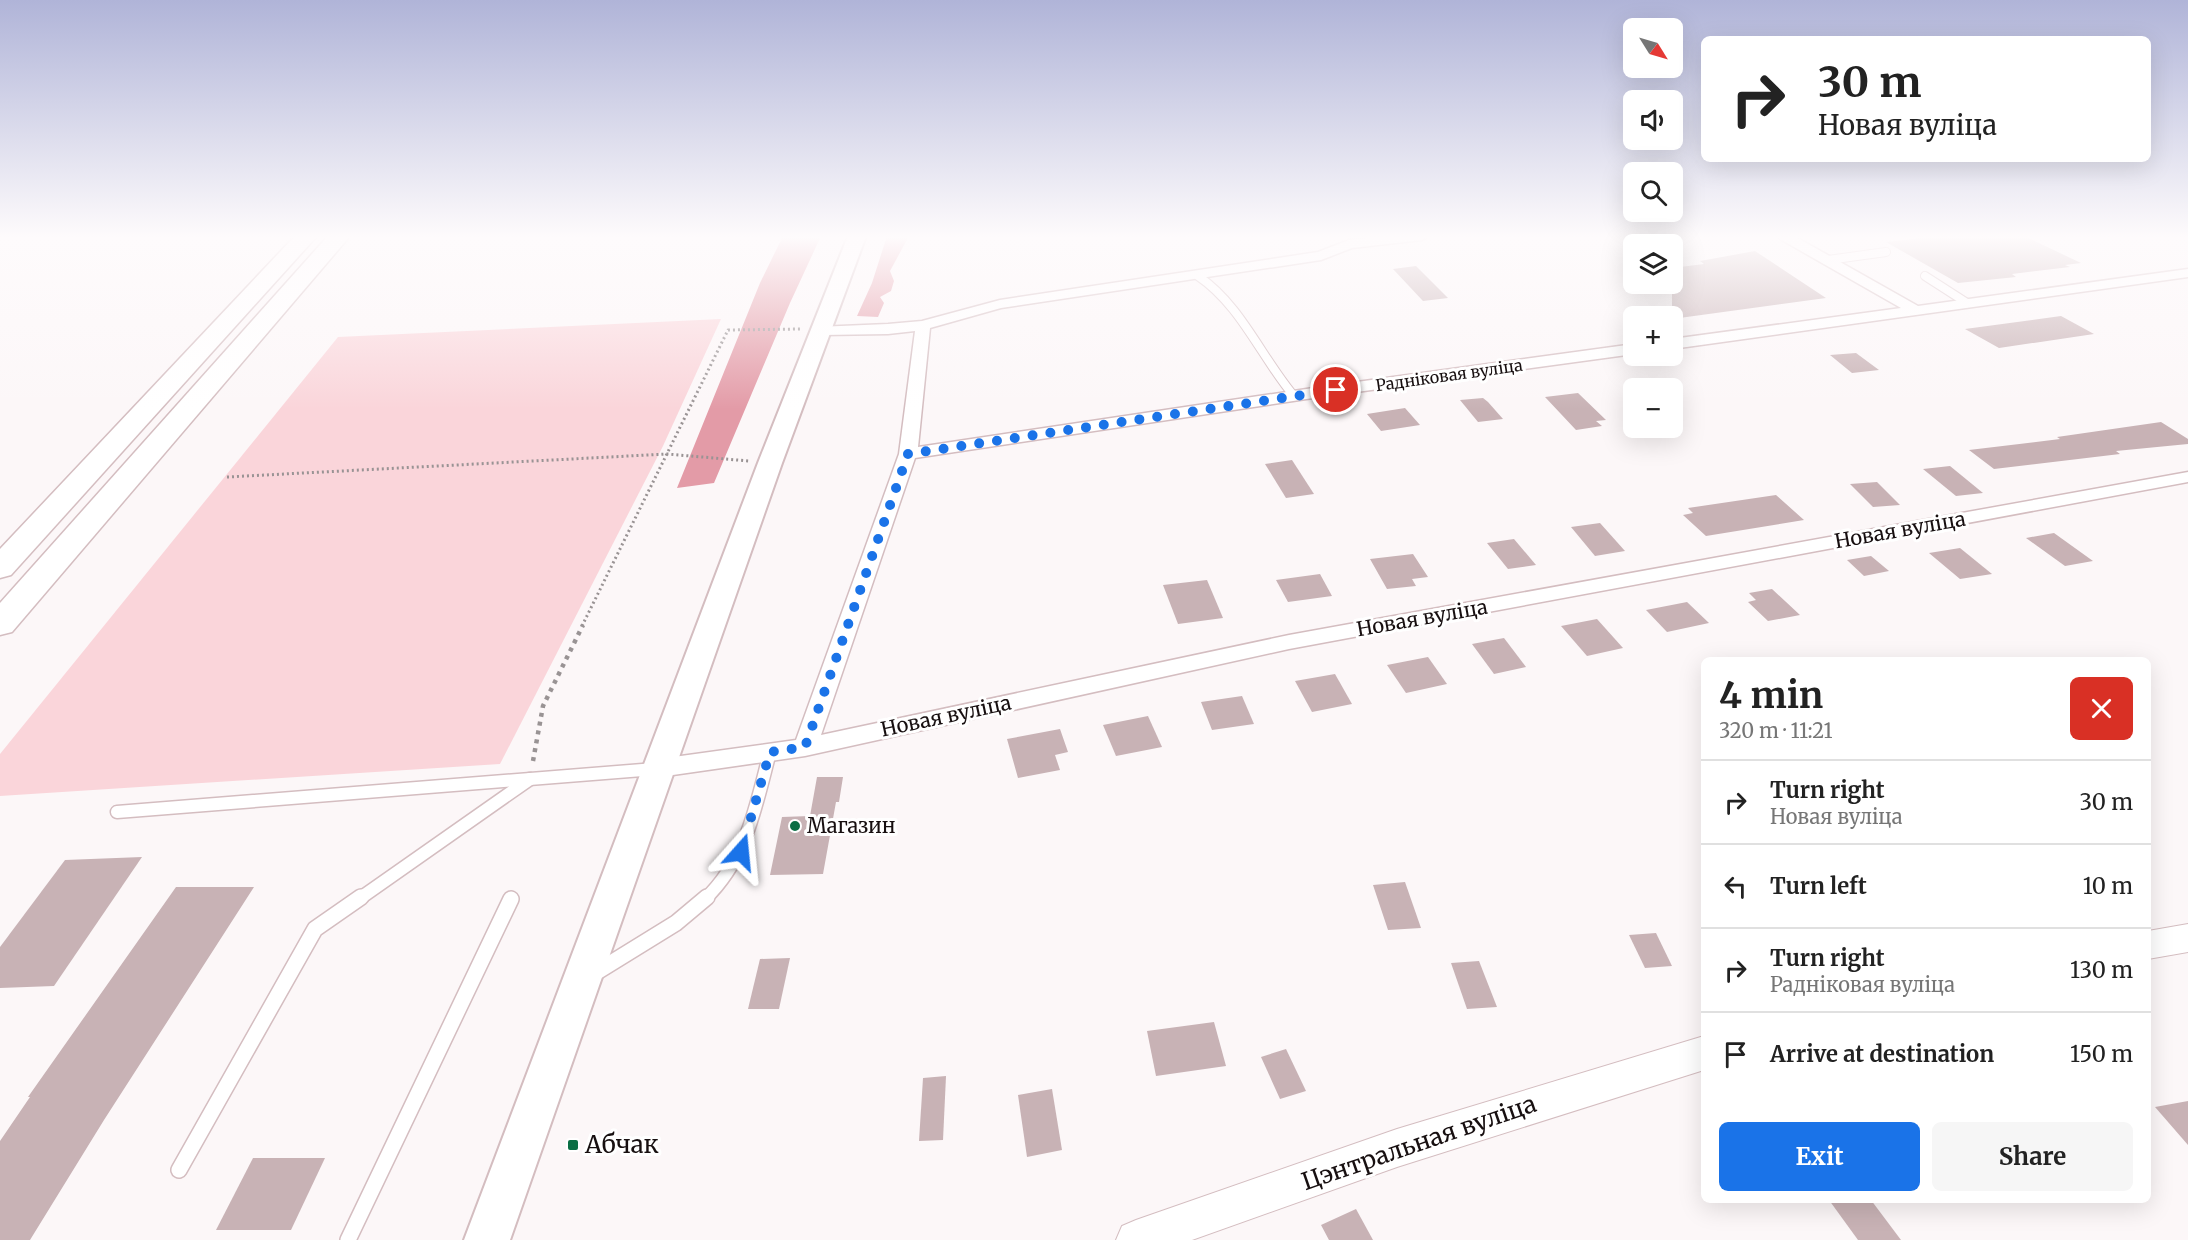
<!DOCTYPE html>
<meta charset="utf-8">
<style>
:root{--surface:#fff;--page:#f6f6f6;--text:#222;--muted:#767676;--line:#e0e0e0;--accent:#1a73e8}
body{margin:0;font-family:Merriweather,serif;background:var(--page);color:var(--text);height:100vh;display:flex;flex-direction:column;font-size:22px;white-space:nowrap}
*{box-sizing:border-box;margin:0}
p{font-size:20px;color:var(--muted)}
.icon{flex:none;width:33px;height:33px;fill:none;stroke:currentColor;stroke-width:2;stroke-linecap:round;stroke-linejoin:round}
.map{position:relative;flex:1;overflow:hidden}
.details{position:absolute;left:1701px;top:657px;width:450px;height:546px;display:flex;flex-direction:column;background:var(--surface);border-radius:9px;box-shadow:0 6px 24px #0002}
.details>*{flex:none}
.top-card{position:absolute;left:1701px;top:36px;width:450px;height:126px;border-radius:9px;box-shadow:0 6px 24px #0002;background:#fff;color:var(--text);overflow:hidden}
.needle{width:39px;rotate:127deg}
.buttons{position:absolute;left:1623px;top:18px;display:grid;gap:12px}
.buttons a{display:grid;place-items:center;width:60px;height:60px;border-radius:9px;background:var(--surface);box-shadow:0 6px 24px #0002;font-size:30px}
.pin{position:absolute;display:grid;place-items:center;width:51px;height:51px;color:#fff;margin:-26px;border:3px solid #fff;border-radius:50%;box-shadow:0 2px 6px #0007}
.me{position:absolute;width:66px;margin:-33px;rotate:18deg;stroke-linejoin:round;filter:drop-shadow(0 0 4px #0008)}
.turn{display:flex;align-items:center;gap:21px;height:126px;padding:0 18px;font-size:27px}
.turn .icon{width:78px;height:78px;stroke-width:2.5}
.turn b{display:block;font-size:42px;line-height:51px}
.round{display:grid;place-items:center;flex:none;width:63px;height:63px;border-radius:9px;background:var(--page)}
.headline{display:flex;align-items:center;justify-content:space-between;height:102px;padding:0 18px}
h1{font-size:36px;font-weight:700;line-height:45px}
.primary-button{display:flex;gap:12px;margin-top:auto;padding:12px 18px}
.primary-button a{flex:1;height:69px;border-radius:9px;background:var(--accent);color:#fff;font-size:24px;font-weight:700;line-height:69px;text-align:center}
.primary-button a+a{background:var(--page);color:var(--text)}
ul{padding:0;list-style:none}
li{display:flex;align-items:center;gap:18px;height:84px;padding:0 18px;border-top:2px solid var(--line)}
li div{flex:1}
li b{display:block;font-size:22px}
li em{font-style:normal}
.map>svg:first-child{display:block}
</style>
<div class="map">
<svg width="2188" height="1240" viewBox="0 0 2188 1240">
<rect width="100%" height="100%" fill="#fcf7f8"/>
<polygon fill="#fad5da" points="721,319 663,446 500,764 0,796 0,754 338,337"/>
<g fill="#e39ba7">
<polygon points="783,236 821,236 790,303 714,483 677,488 760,283"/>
<polygon points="887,236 909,236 890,271 894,281 891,291 880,297 884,303 878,317 857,316 872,283"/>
</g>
<g fill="#c8b2b5">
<polygon points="1939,236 2024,236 2081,263 2065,265 2070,267 2012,274 2016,277 1958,283 1886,242"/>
<polygon points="1755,251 1826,298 1672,319 1672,268 1704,264 1700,261"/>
<polygon points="1416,266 1448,298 1423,301 1393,269"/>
<polygon points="2061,316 2094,334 1999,348 1965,329"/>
<polygon points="1856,353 1879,370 1852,373 1830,355"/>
<polygon points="1578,393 1606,420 1596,421 1602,426 1576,430 1545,397"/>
<polygon points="1483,398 1488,402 1503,419 1478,422 1460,400"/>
<polygon points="1405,408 1420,425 1381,431 1367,414"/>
<polygon points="2161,422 2188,439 2188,444 2116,451 2120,454 1994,469 1969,450 2060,439 2057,437"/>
<polygon points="1292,460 1314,494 1286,498 1265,464"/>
<polygon points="1950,466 1983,493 1956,496 1923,469"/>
<polygon points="1877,482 1900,505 1873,507 1850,484"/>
<polygon points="1776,495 1804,520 1706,536 1683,515 1693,513 1688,508"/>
<polygon points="1600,523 1625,551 1595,556 1571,527"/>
<polygon points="2054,533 2093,561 2065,566 2026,538"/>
<polygon points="1514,539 1536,565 1508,569 1487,543"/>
<polygon points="1960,548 1992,574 1960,579 1929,553"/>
<polygon points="1413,554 1428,577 1412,579 1416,586 1387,589 1370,559"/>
<polygon points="1871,556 1889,571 1864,576 1847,560"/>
<polygon points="1320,574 1332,596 1288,602 1276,580"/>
<polygon points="1207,580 1223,618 1178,624 1163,585"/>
<polygon points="1772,589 1800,615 1768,621 1748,602 1756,600 1749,593"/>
<polygon points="1687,602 1709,623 1667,632 1646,610"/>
<polygon points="1597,619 1623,648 1587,656 1561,626"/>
<polygon points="1504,638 1526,667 1494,674 1472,644"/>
<polygon points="1428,657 1447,684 1406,693 1387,665"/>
<polygon points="1335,674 1352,704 1312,712 1295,681"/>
<polygon points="1242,696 1254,724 1212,730 1201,702"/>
<polygon points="1148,716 1162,747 1116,756 1103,725"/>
<polygon points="1060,729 1068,752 1055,755 1060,770 1018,778 1007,739"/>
<polygon points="817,777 843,777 839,802 836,802 823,874 770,875 782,817 810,816"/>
<polygon points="142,857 54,986 0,988 0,947 65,860"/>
<polygon points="1405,882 1421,928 1388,930 1373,885"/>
<polygon points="176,887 254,887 104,1120 30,1240 0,1240 0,1141 30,1097 28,1097"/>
<polygon points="1656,933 1672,966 1645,968 1629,935"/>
<polygon points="790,958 779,1009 748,1009 760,959"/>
<polygon points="1479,961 1497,1007 1467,1009 1451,963"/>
<polygon points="1214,1022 1226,1066 1156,1076 1147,1031"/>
<polygon points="1286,1049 1306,1091 1280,1099 1261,1057"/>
<polygon points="946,1076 943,1140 919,1141 923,1078"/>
<polygon points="1052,1089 1062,1150 1027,1157 1018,1095"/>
<polygon points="2188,1101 2188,1145 2155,1107"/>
<polygon points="253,1158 325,1158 291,1230 216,1230"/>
<polygon points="1829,1200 1871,1200 1901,1240 1858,1240"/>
<polygon points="1356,1209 1373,1240 1329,1240 1321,1225"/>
</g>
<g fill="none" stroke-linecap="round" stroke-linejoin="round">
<defs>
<g id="service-far2">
<polyline points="1828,260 1886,252"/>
<path d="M1198 276C1241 305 1261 357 1294 396"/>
<polyline points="1925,276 1967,303"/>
</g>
<g id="service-far1">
<polyline points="117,812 655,769"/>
<polyline points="359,899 530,779"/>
<path d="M705 899C747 859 756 805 770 752"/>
</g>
<g id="service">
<polyline points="595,973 676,923 707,897"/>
<polyline points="179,1170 315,929 361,897"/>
<polyline points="348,1240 511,899"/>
</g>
<g id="minor">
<polygon points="1389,236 1429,236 1422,240 1352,248 1321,260 1001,308 930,328 918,447 1313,388 1634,344 1634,354 1313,398 915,458 821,735 1289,635 2188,472 2188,482 1289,649 805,756 659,777 651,774 647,768 651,762 659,759 796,740 899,454 915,331 888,334 822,335 814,330 817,327 888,324 922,321 1000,300 1318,252 1349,240"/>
<polygon points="1779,236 1794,236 1918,306 2188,269 2188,277 1672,349 1672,339 1901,308 1780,239"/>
</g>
<g id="tertiary">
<polygon points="2188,924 2188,952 2148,959 2148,931"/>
<polygon points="1704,1036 1704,1070 1397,1167 1192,1240 1116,1240 1122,1226 1136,1220 1397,1129"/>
</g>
<polygon id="secondary" points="848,236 866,236 782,463 510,1240 464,1240 758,463"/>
<g id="motorway">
<polygon points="295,236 317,236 11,575 0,578 0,549"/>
<polygon points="328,236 350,236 12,632 0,635 0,603"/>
</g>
</defs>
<use href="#service-far2" stroke="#d4bdc0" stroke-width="10"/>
<use href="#service-far1" stroke="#d4bdc0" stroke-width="15"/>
<use href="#service" stroke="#d4bdc0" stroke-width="18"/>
<use href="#minor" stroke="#d4bdc0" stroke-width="3"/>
<use href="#tertiary" stroke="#d4bdc0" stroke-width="2"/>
<use href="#secondary" stroke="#d4bdc0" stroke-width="4"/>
<use href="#motorway" stroke="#d4bdc0" stroke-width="3"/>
<g stroke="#999394" stroke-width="3" stroke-dasharray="2 3" stroke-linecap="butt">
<polyline points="227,477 667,454 749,461"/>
<polyline points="582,626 728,330 801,329"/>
</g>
<polyline stroke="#999394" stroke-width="4.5" stroke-dasharray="4 5" stroke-linecap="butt" points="533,761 543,706 583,625"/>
<use href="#service-far2" stroke="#fff" stroke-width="8"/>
<use href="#service-far1" stroke="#fff" stroke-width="12"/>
<use href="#service" stroke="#fff" stroke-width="15"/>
<use href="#minor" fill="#fff" fill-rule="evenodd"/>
<use href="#tertiary" fill="#fff" fill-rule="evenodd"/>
<use href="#secondary" fill="#fff" fill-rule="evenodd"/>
<use href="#motorway" fill="#fff" fill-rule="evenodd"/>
</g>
<linearGradient id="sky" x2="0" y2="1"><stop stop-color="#b0b4d8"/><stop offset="0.58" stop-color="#fefbfc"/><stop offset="1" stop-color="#fefbfc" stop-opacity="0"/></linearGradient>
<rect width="2188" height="409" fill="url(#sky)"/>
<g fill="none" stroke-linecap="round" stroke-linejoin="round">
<polyline stroke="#1a73e8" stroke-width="10" stroke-dasharray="0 18" points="741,852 770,752 805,747 908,454 1336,390"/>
</g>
<g fill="#0a6e44" stroke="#fff" stroke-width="2">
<circle cx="795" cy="826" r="6"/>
<rect x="567" y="1139" width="12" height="12" rx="3"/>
</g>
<g text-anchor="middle" stroke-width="6" stroke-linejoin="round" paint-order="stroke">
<g font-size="16" fill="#170f10" stroke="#fff">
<text transform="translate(1449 375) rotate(-8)" y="6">Радніковая вуліца</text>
</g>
<g font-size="20" fill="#170f10" stroke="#fff">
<text transform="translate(1900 530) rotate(-10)" y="7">Новая вуліца</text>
<text transform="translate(1422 618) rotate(-10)" y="7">Новая вуліца</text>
<text transform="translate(946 716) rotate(-12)" y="7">Новая вуліца</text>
</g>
<g font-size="20" fill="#170f10" stroke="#fff" text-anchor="start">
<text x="807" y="833">Магазин</text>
</g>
<g font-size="24" fill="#170f10" stroke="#fff">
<text transform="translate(1419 1143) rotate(-19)" y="8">Цэнтральная вуліца</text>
</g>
<g font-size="24" fill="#170f10" stroke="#fff" text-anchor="start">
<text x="585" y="1153">Абчак</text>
</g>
</g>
</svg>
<div class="buttons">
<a><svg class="needle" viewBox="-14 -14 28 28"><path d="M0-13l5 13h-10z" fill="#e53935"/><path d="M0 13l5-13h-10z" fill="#767676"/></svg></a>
<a><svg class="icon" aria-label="sound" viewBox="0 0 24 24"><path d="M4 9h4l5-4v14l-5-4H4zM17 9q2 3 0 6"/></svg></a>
<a><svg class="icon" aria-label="search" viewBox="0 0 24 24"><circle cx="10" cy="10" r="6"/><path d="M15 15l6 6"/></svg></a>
<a><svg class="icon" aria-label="layers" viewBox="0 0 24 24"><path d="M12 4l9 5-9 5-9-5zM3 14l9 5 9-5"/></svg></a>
<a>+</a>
<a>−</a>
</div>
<div class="pin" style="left:1336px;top:390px;background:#d93025"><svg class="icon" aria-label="arrive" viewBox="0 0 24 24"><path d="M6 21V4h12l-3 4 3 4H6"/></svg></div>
<svg class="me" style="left:741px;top:852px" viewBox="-20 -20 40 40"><path d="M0-17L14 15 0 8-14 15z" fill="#1a73e8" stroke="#fff" stroke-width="4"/></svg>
<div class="top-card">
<div class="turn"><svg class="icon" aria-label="right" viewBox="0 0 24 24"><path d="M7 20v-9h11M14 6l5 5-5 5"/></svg><div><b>30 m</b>Новая вуліца</div></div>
</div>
<section class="details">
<div class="headline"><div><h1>4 min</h1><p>320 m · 11:21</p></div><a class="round" style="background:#d93025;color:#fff"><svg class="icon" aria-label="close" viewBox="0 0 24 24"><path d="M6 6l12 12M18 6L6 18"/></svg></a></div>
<ul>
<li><svg class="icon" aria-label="right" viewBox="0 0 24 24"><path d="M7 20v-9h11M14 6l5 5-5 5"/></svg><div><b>Turn right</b><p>Новая вуліца</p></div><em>30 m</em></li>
<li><svg class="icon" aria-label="left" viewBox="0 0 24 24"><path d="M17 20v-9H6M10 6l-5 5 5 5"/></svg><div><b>Turn left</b></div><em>10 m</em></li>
<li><svg class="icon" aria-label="right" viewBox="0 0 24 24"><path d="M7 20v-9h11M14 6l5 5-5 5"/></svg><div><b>Turn right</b><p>Радніковая вуліца</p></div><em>130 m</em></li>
<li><svg class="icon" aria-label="arrive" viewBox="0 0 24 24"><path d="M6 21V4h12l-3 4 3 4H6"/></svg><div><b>Arrive at destination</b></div><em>150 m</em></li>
</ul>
<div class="primary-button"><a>Exit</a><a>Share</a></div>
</section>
</div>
